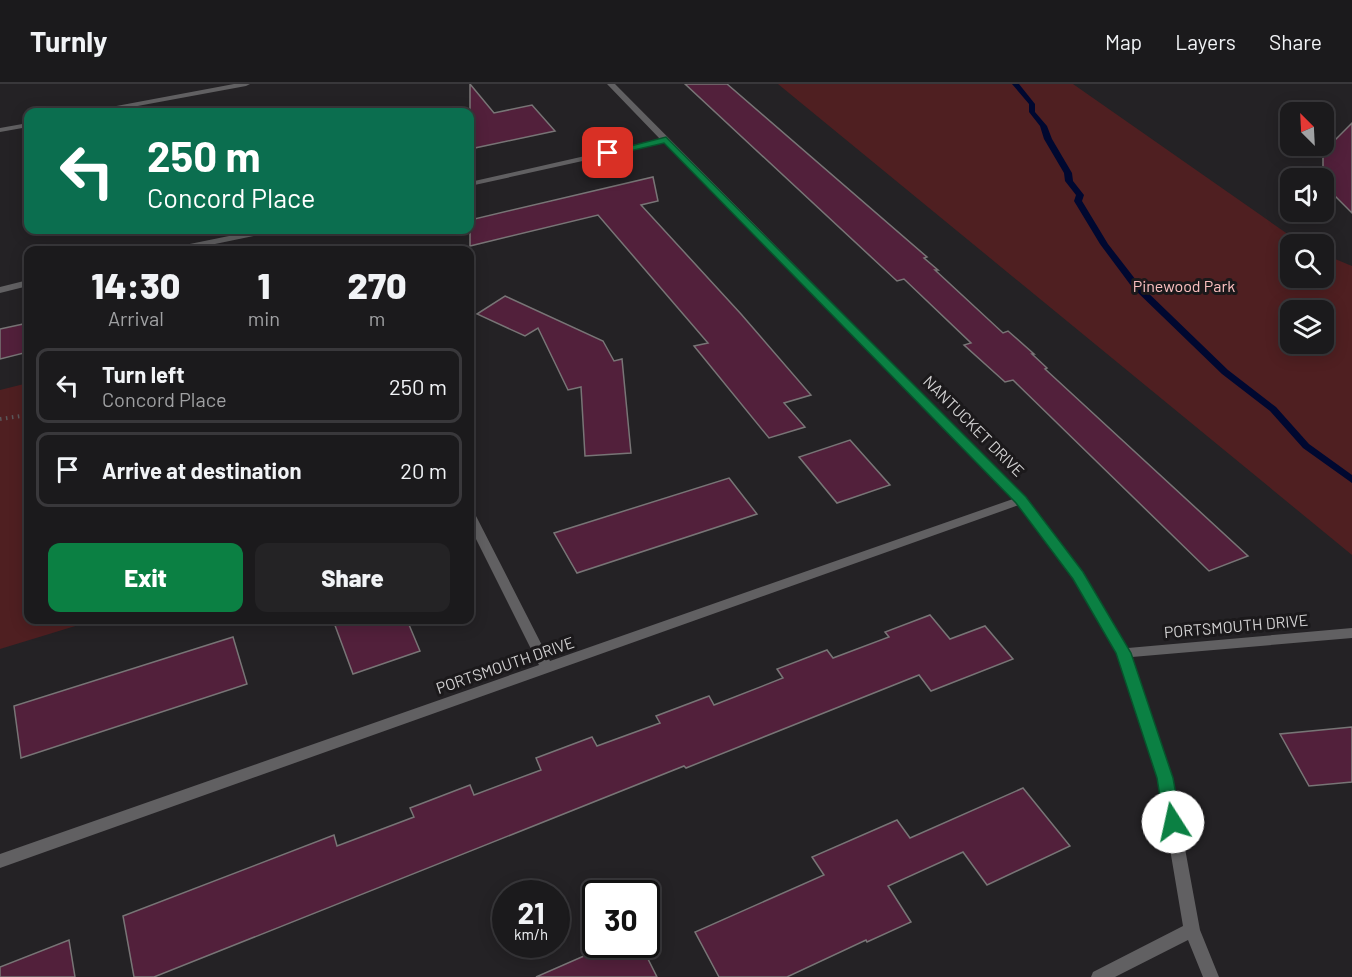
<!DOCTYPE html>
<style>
:root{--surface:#1b1a1c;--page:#242325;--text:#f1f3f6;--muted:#a0a1a3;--line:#39383b;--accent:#0b8043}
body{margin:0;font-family:Barlow,sans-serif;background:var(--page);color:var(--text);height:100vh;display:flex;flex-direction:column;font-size:22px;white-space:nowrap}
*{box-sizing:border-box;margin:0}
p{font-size:20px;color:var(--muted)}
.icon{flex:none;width:33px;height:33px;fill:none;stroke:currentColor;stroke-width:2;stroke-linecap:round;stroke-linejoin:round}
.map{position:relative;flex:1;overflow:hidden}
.drawer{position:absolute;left:24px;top:162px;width:450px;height:378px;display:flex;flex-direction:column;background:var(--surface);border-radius:12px;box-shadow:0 3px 15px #0003,0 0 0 2px var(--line)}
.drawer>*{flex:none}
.banner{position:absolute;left:24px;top:24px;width:450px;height:126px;border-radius:12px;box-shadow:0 3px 15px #0003,0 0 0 2px var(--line);background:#0b6e4f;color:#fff;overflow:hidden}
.needle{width:39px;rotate:336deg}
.fabs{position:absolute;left:1280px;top:18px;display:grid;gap:12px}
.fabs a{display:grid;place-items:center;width:54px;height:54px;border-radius:12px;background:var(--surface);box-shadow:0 3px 15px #0003,0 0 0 2px var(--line);font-size:30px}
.speed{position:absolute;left:492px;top:796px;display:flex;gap:12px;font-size:30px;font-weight:700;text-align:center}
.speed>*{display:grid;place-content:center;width:78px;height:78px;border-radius:50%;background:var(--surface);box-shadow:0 3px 15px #0003,0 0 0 2px var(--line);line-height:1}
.speed small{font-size:15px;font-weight:400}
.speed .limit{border:3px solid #111;border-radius:9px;background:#fff;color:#111}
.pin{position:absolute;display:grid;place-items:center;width:51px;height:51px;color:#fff;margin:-26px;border-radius:12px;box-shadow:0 3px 9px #0006}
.me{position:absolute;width:66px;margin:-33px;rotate:350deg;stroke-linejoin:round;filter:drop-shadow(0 0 4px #0008)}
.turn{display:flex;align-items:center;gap:21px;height:126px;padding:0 24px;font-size:27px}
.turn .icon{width:78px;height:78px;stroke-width:2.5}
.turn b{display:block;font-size:42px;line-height:51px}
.eta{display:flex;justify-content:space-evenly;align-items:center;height:102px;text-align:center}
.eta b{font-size:36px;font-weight:800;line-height:42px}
.cta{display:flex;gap:12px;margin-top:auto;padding:12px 24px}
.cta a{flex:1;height:69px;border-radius:12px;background:var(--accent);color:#fff;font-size:24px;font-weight:800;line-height:69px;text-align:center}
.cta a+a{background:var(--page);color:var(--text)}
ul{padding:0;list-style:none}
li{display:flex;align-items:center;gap:18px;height:75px;margin:0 12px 9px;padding:0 12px;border:3px solid var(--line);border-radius:12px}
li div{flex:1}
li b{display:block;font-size:22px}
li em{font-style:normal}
header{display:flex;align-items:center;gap:36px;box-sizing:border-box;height:84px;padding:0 30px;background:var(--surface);border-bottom:2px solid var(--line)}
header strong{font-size:28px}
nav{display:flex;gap:33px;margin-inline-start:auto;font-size:21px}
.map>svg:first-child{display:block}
</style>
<header>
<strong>Turnly</strong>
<nav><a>Map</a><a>Layers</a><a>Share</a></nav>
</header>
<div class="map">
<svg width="1352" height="893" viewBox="0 0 1352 893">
<rect width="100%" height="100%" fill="#242225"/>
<g fill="#4f1f21" fill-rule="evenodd">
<path d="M778 0H1073L1302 160H1290V194H1323V170L1352 182V471ZM1290 226H1323V260H1290Z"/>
<polygon points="28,299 28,536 95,536 0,565 0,306"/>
</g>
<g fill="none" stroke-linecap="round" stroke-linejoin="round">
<polygon fill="#000830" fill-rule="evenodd" points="1012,0 1019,0 1035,20 1035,28 1047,42 1052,55 1072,89 1073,97 1084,111 1082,117 1108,160 1139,200 1228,286 1276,323 1309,360 1352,391 1352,399 1303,364 1270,327 1222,290 1132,203 1100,160 1074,117 1076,111 1065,97 1064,89 1044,55 1040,42 1029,28 1029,20"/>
</g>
<g fill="#52203b" stroke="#787576" stroke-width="1.5">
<polygon points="470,0 494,29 532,21 555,47 470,65"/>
<polygon points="685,0 727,0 927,173 924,174 938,186 935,186 1003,249 1008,247 1034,270 1032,270 1047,284 1045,285 1248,472 1209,487 1013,296 1005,298 964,261 971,259 904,195 897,197"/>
<polygon points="1352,39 1352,129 1323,100 1323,68"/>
<polygon points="653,93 658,117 641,121 741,230 811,311 784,319 805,343 769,354 694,262 708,259 598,131 470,162 470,136"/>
<polygon points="505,212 603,257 614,277 622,275 631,369 585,372 581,303 568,306 538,244 525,252 477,230"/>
<polygon points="28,239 28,268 0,275 0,245"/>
<polygon points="850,356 890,401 837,419 799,373"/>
<polygon points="729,394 757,430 577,489 554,449"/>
<polygon points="930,531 950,555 985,542 1013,575 931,607 919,591 686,684 684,682 154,893 134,893 123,832 334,751 337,762 414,733 410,724 470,701 474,711 541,686 536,674 592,653 597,662 660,639 656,632 709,612 714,621 783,594 777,585 827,566 833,574 889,553 885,548"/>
<polygon points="333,536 407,536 420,567 353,590"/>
<polygon points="233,553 247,600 21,674 14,622"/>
<polygon points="1352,643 1352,698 1309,702 1280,650"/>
<polygon points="1023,704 1070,762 987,801 963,768 888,802 911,838 867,858 866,856 787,893 719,893 695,848 824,791 812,773 897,736 910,754"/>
<polygon points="69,856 75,893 0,893 0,883"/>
<polygon points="609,861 641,861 657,893 536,893"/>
</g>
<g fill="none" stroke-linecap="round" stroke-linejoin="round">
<polyline stroke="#5a585b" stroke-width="4" stroke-dasharray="1.5 4.5" stroke-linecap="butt" points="0,335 28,331"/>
<g fill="#616062" fill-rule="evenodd">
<polygon points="234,0 250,0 246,2 105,28 91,28 95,26"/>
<polygon points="607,0 615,0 1025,413 1082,489 1128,564 1352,544 1352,554 1132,573 1172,694 1200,846 1219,893 1203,893 1188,856 1115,893 1091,893 1093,888 1183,842 1158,694 1118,570 1074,495 1019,421 0,784 0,770 539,581 470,443 470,428 474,429 476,432 550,577 1013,415 664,59 470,102 470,98 660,55"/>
<polygon points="28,39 28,43 0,48 0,44"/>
<polygon points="258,146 273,146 268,149 186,166 170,166 175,163"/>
<polygon points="28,196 28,202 0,209 0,203"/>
</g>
</g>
<polygon fill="#0b8043" stroke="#07532c" stroke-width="1.5" points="666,53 1026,413 1083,488 1131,569 1173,694 1181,738 1179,743 1173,745 1167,743 1164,738 1157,694 1116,569 1073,495 1016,419 664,59 608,72 603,69"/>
<g text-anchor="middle" stroke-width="6" stroke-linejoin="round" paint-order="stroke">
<g font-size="16" fill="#fbc0c0" stroke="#1b191b">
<text x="1184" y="208">Pinewood Park</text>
</g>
<g font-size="16" fill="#d2d1d2" stroke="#1b191b">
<text transform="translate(974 342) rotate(45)" y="6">NANTUCKET DRIVE</text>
<text transform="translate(1236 542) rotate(-5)" y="6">PORTSMOUTH DRIVE</text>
<text transform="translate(505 581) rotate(-19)" y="6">PORTSMOUTH DRIVE</text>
</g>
</g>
</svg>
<div class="fabs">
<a><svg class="needle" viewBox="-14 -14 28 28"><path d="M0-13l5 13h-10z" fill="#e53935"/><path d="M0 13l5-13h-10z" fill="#a0a1a3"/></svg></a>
<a><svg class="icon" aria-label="sound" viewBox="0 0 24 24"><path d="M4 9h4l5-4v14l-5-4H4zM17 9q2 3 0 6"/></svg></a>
<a><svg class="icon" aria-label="search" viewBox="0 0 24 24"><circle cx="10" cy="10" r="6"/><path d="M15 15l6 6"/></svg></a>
<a><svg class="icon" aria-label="layers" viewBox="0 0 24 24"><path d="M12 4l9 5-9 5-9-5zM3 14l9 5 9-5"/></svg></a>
</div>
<div class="speed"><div>21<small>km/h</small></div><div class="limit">30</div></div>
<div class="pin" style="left:608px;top:69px;background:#d93025"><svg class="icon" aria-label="arrive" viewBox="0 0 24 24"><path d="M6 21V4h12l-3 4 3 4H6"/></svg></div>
<svg class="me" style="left:1173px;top:738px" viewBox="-20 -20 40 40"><circle r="19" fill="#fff"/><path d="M0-13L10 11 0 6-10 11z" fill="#0b8043"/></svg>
<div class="banner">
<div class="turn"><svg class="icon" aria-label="left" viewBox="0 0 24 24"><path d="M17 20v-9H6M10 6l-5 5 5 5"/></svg><div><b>250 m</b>Concord Place</div></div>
</div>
<section class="drawer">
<div class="eta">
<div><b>14:30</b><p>Arrival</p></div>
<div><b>1</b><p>min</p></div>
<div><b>270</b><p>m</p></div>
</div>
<ul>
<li><svg class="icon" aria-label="left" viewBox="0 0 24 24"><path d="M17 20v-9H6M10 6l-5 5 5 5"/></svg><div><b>Turn left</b><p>Concord Place</p></div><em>250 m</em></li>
<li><svg class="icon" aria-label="arrive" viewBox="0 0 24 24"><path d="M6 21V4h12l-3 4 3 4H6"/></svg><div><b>Arrive at destination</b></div><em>20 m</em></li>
</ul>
<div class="cta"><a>Exit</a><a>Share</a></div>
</section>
</div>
